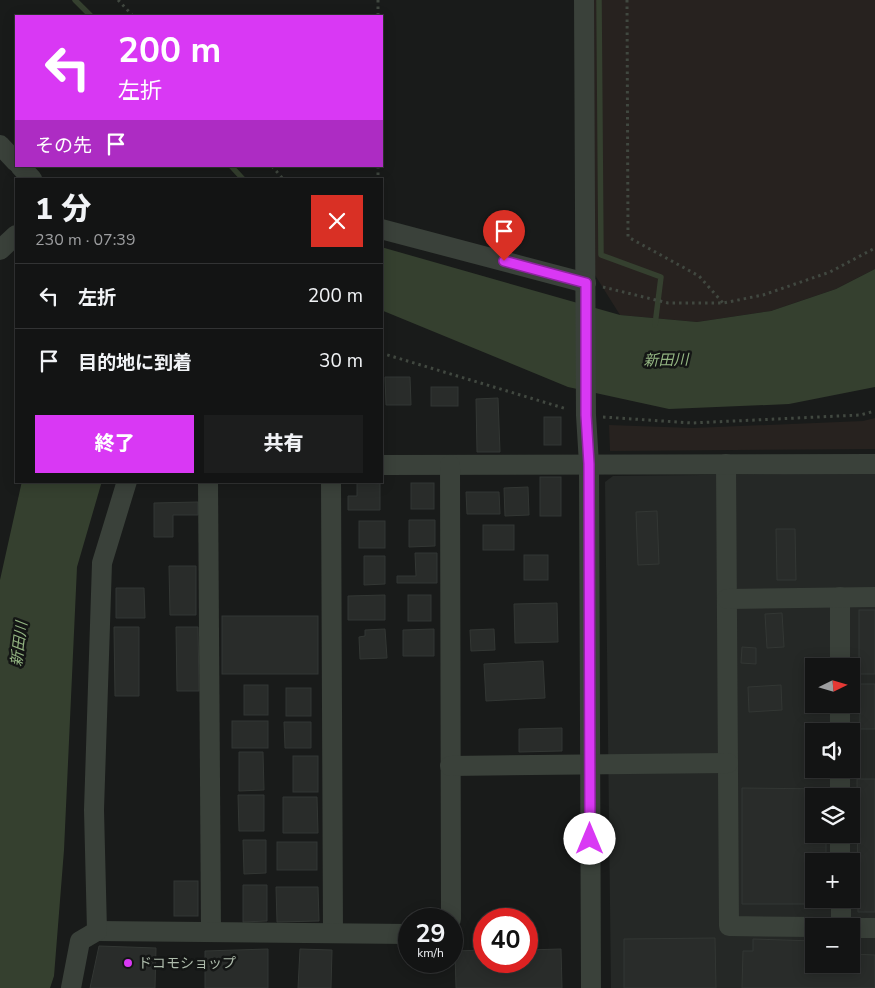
<!DOCTYPE html>
<html lang="ja">
<meta charset="utf-8">
<style>
:root{--surface:#131414;--page:#1c1d1d;--text:#f1f3f6;--muted:#9d9ea0;--line:#323334;--accent:#d938f4}
body{margin:0;font-family:"Nunito Sans","Noto Sans JP",sans-serif;background:var(--page);color:var(--text);height:100vh;display:flex;flex-direction:column;font-size:19px;white-space:nowrap}
*{box-sizing:border-box;margin:0}
p{font-size:16px;color:var(--muted)}
.icon{flex:none;width:28px;height:28px;fill:none;stroke:currentColor;stroke-width:2;stroke-linecap:round;stroke-linejoin:round}
.map{position:relative;flex:1;overflow:hidden}
.details{position:absolute;left:15px;top:178px;width:368px;height:305px;display:flex;flex-direction:column;background:var(--surface);border-radius:0px;box-shadow:0 2px 12px #0003,0 0 0 1px var(--line)}
.details>*{flex:none}
.guide{position:absolute;left:15px;top:15px;width:368px;height:152px;border-radius:0px;box-shadow:0 2px 12px #0003,0 0 0 1px var(--line);background:#d938f4;color:#fff;overflow:hidden}
.needle{width:32px;rotate:85deg}
.fabs{position:absolute;left:805px;top:658px;display:grid;gap:10px}
.fabs a{display:grid;place-items:center;width:55px;height:55px;border-radius:0px;background:var(--surface);box-shadow:0 2px 12px #0003,0 0 0 1px var(--line);font-size:25px}
.speed{position:absolute;left:398px;top:908px;display:flex;gap:10px;font-size:25px;font-weight:700;text-align:center}
.speed>*{display:grid;place-content:center;width:65px;height:65px;border-radius:50%;background:var(--surface);box-shadow:0 2px 12px #0003,0 0 0 1px var(--line);line-height:1}
.speed small{font-size:12px;font-weight:400}
.speed .limit{border:8px solid #d22;background:#fff;color:#111}
.pin{position:absolute;display:grid;place-items:center;width:42px;height:42px;color:#fff;margin:-51px -21px;border-radius:50% 50% 50% 0;rotate:-45deg;box-shadow:0 0 5px #0007}
.pin .icon{rotate:45deg}
.me{position:absolute;width:55px;margin:-28px;rotate:0deg;stroke-linejoin:round;filter:drop-shadow(0 0 4px #0008)}
.turn{display:flex;align-items:center;gap:18px;height:105px;padding:0 20px;font-size:22px}
.turn .icon{width:65px;height:65px;stroke-width:2.5}
.turn b{display:block;font-size:35px;line-height:42px}
.then{display:flex;align-items:center;height:48px;padding:0 20px;background:#0003;gap:10px;font-size:19px}
.round{display:grid;place-items:center;flex:none;width:52px;height:52px;border-radius:0px;background:var(--page)}
.overview{display:flex;align-items:center;justify-content:space-between;height:85px;padding:0 20px}
h1{font-size:30px;font-weight:800;line-height:38px}
.action{display:flex;gap:10px;margin-top:auto;padding:10px 20px}
.action a{flex:1;height:58px;border-radius:0px;background:var(--accent);color:#fff;font-size:20px;font-weight:800;line-height:58px;text-align:center}
.action a+a{background:var(--page);color:var(--text)}
ul{padding:0;list-style:none}
li{display:flex;align-items:center;gap:15px;height:65px;padding:0 20px;border-top:1px solid var(--line)}
li div{flex:1}
li b{display:block;font-size:19px}
li em{font-style:normal}
.map>svg:first-child{display:block}
</style>
<div class="map">
<svg width="875" height="988" viewBox="0 0 875 988">
<rect width="100%" height="100%" fill="#191b1a"/>
<path fill="#252826" fill-rule="evenodd" d="M875 473V988H611L605 482 613 476ZM814 666H851V704H814ZM814 731H851V769H814ZM814 796H851V834H814ZM814 861H851V899H814ZM814 926H851V964H814Z"/>
<g fill="#27221f">
<polygon points="591,0 875,0 875,269 836,289 771,311 697,322 620,315 593,272"/>
<polygon points="875,418 875,449 610,451 609,425 693,428 863,421"/>
</g>
<g fill="#35402f">
<polygon points="381,247 620,315 697,322 771,311 836,289 875,269 875,387 789,404 669,409 568,387 381,310"/>
<polygon points="22,481 102,481 77,567 64,850 54,976 50,988 0,988 0,580"/>
</g>
<g fill="none" stroke-linecap="round" stroke-linejoin="round">
<g stroke="#35402f" stroke-width="5.5">
<polyline points="75,0 91,16"/>
<polyline points="599,0 601,255 661,277 655,325"/>
<polyline points="231,166 243,179"/>
</g>
</g>
<g fill="#292c2a" stroke="#333734">
<polygon points="385,377 410,377 411,405 386,405"/>
<rect x="431" y="387" width="27" height="19"/>
<polygon points="498,398 500,452 477,452 476,399"/>
<rect x="544" y="417" width="17" height="28"/>
<rect x="540" y="477" width="21" height="39"/>
<polygon points="357,481 380,481 380,510 348,510 348,496 357,496"/>
<rect x="411" y="483" width="23" height="26"/>
<polygon points="528,487 529,515 505,516 504,488"/>
<polygon points="466,492 499,492 500,514 467,514"/>
<polygon points="198,502 198,515 173,515 173,537 154,537 154,503"/>
<polygon points="657,511 659,564 638,565 636,512"/>
<polygon points="409,520 435,520 435,546 409,547"/>
<rect x="359" y="521" width="26" height="27"/>
<rect x="483" y="525" width="31" height="25"/>
<polygon points="776,529 795,529 796,580 777,580"/>
<polygon points="415,553 437,553 437,583 397,583 397,576 416,576"/>
<rect x="524" y="555" width="24" height="25"/>
<polygon points="364,556 385,556 385,584 364,585"/>
<polygon points="169,566 196,566 196,615 170,615"/>
<polygon points="116,588 144,588 145,618 116,618"/>
<polygon points="385,595 385,620 348,620 348,596"/>
<rect x="408" y="595" width="23" height="26"/>
<polygon points="557,603 558,642 515,643 514,604"/>
<rect x="859" y="610" width="16" height="64"/>
<polygon points="782,613 784,647 767,648 765,614"/>
<rect x="222" y="616" width="96" height="58"/>
<polygon points="114,627 139,627 139,696 115,696"/>
<polygon points="176,627 198,627 199,691 177,691"/>
<polygon points="385,629 387,658 360,659 359,637 365,636 365,630"/>
<polygon points="434,629 434,656 403,656 403,630"/>
<polygon points="494,629 495,650 471,651 470,630"/>
<polygon points="742,647 756,648 756,664 741,663"/>
<polygon points="543,661 545,698 486,701 484,664"/>
<rect x="860" y="684" width="15" height="45"/>
<rect x="244" y="685" width="24" height="30"/>
<polygon points="781,685 782,710 749,712 748,687"/>
<rect x="286" y="688" width="25" height="28"/>
<rect x="232" y="721" width="36" height="27"/>
<polygon points="284,722 311,722 311,748 285,748"/>
<polygon points="562,728 562,751 519,752 519,729"/>
<polygon points="239,752 263,752 264,790 239,791"/>
<rect x="293" y="756" width="25" height="36"/>
<polygon points="857,779 875,779 875,912 858,912"/>
<polygon points="742,788 827,789 827,796 814,796 814,834 826,834 826,861 814,861 814,899 826,899 826,904 742,904"/>
<polygon points="238,795 264,795 264,831 239,831"/>
<polygon points="283,797 317,797 318,833 283,833"/>
<polygon points="243,840 266,840 266,873 244,874"/>
<rect x="277" y="842" width="40" height="28"/>
<rect x="174" y="881" width="24" height="35"/>
<polygon points="243,885 267,885 267,921 243,922"/>
<polygon points="276,887 318,887 319,921 277,922"/>
<polygon points="715,938 716,988 624,988 624,939"/>
<polygon points="753,939 814,941 814,964 851,964 851,954 875,955 875,988 742,988 743,951 753,951"/>
<polygon points="99,946 156,948 155,988 90,988"/>
<polygon points="268,949 268,988 205,988 205,951"/>
<polygon points="300,949 332,950 331,988 298,988"/>
<polygon points="561,949 562,988 456,988 455,951 484,950 484,961 526,961 526,950"/>
</g>
<g fill="none" stroke-linecap="round" stroke-linejoin="round">
<g stroke="#414840" stroke-width="3" stroke-dasharray="2.5 4" stroke-linecap="butt">
<polyline points="118,0 133,16"/>
<polyline points="378,0 378,16"/>
<polyline points="627,0 628,237 699,276 723,303"/>
<polyline points="272,166 283,179"/>
<polyline points="378,166 378,179"/>
<polyline points="603,287 668,303 723,303 763,295 830,272 875,248"/>
<polyline points="381,353 567,409"/>
<polyline points="603,417 692,423 860,415 875,411"/>
</g>
<g stroke="#3a413a" stroke-width="20">
<polyline points="584,0 586,415 589,464 591,988"/>
<polyline points="0,145 16,162"/>
<polyline points="20,166 32,179"/>
<polyline points="381,229 586,283"/>
<polyline points="0,250 16,235"/>
<polyline points="726,464 729,926 814,927"/>
<polyline points="381,465 875,464"/>
<polyline points="450,465 451,919"/>
<polyline points="208,481 211,932"/>
<polyline points="331,481 333,933"/>
<polyline points="840,597 840,666"/>
<polyline points="727,599 875,597"/>
<polyline points="840,704 840,731"/>
<polyline points="450,766 728,763"/>
<polyline points="840,769 840,796"/>
<polyline points="840,834 840,861"/>
<polyline points="841,899 841,926"/>
<polyline points="851,928 875,928"/>
<polyline points="97,931 409,934"/>
<polyline points="71,988 80,941 97,931 94,810 102,563 127,481"/>
</g>
</g>
<g fill="none" stroke-linecap="round" stroke-linejoin="round">
<defs>
<polyline id="route" points="504,261 586,283 586,415 589,464 590,839"/>
</defs>
<use href="#route" stroke="#8d249f" stroke-width="12"/>
<use href="#route" stroke="#d938f4" stroke-width="9"/>
</g>
<circle fill="#d938f4" stroke="#141615" stroke-width="2" cx="128" cy="963" r="5"/>
<g text-anchor="middle" stroke-width="5" stroke-linejoin="round" paint-order="stroke">
<g font-size="14" fill="#adbbab" stroke="#141615" text-anchor="start">
<text x="138" y="968">ドコモショップ</text>
</g>
<g font-size="15" font-style="italic" fill="#94b683" stroke="#141615">
<text transform="translate(666 360) rotate(-1)" y="5">新田川</text>
<text transform="translate(19 644) rotate(-83)" y="5">新田川</text>
</g>
</g>
</svg>
<div class="fabs">
<a><svg class="needle" viewBox="-14 -14 28 28"><path d="M0-13l5 13h-10z" fill="#e53935"/><path d="M0 13l5-13h-10z" fill="#9d9ea0"/></svg></a>
<a><svg class="icon" aria-label="sound" viewBox="0 0 24 24"><path d="M4 9h4l5-4v14l-5-4H4zM17 9q2 3 0 6"/></svg></a>
<a><svg class="icon" aria-label="layers" viewBox="0 0 24 24"><path d="M12 4l9 5-9 5-9-5zM3 14l9 5 9-5"/></svg></a>
<a>+</a>
<a>−</a>
</div>
<div class="speed"><div>29<small>km/h</small></div><div class="limit">40</div></div>
<div class="pin" style="left:504px;top:261px;background:#d93025"><svg class="icon" aria-label="arrive" viewBox="0 0 24 24"><path d="M6 21V4h12l-3 4 3 4H6"/></svg></div>
<svg class="me" style="left:590px;top:839px" viewBox="-20 -20 40 40"><circle r="19" fill="#fff"/><path d="M0-13L10 11 0 6-10 11z" fill="#d938f4"/></svg>
<div class="guide">
<div class="turn"><svg class="icon" aria-label="left" viewBox="0 0 24 24"><path d="M17 20v-9H6M10 6l-5 5 5 5"/></svg><div><b>200 m</b>左折</div></div>
<div class="then">その先<svg class="icon" aria-label="arrive" viewBox="0 0 24 24"><path d="M6 21V4h12l-3 4 3 4H6"/></svg></div>
</div>
<section class="details">
<div class="overview"><div><h1>1 分</h1><p>230 m · 07:39</p></div><a class="round" style="background:#d93025;color:#fff"><svg class="icon" aria-label="close" viewBox="0 0 24 24"><path d="M6 6l12 12M18 6L6 18"/></svg></a></div>
<ul>
<li><svg class="icon" aria-label="left" viewBox="0 0 24 24"><path d="M17 20v-9H6M10 6l-5 5 5 5"/></svg><div><b>左折</b></div><em>200 m</em></li>
<li><svg class="icon" aria-label="arrive" viewBox="0 0 24 24"><path d="M6 21V4h12l-3 4 3 4H6"/></svg><div><b>目的地に到着</b></div><em>30 m</em></li>
</ul>
<div class="action"><a>終了</a><a>共有</a></div>
</section>
</div>
